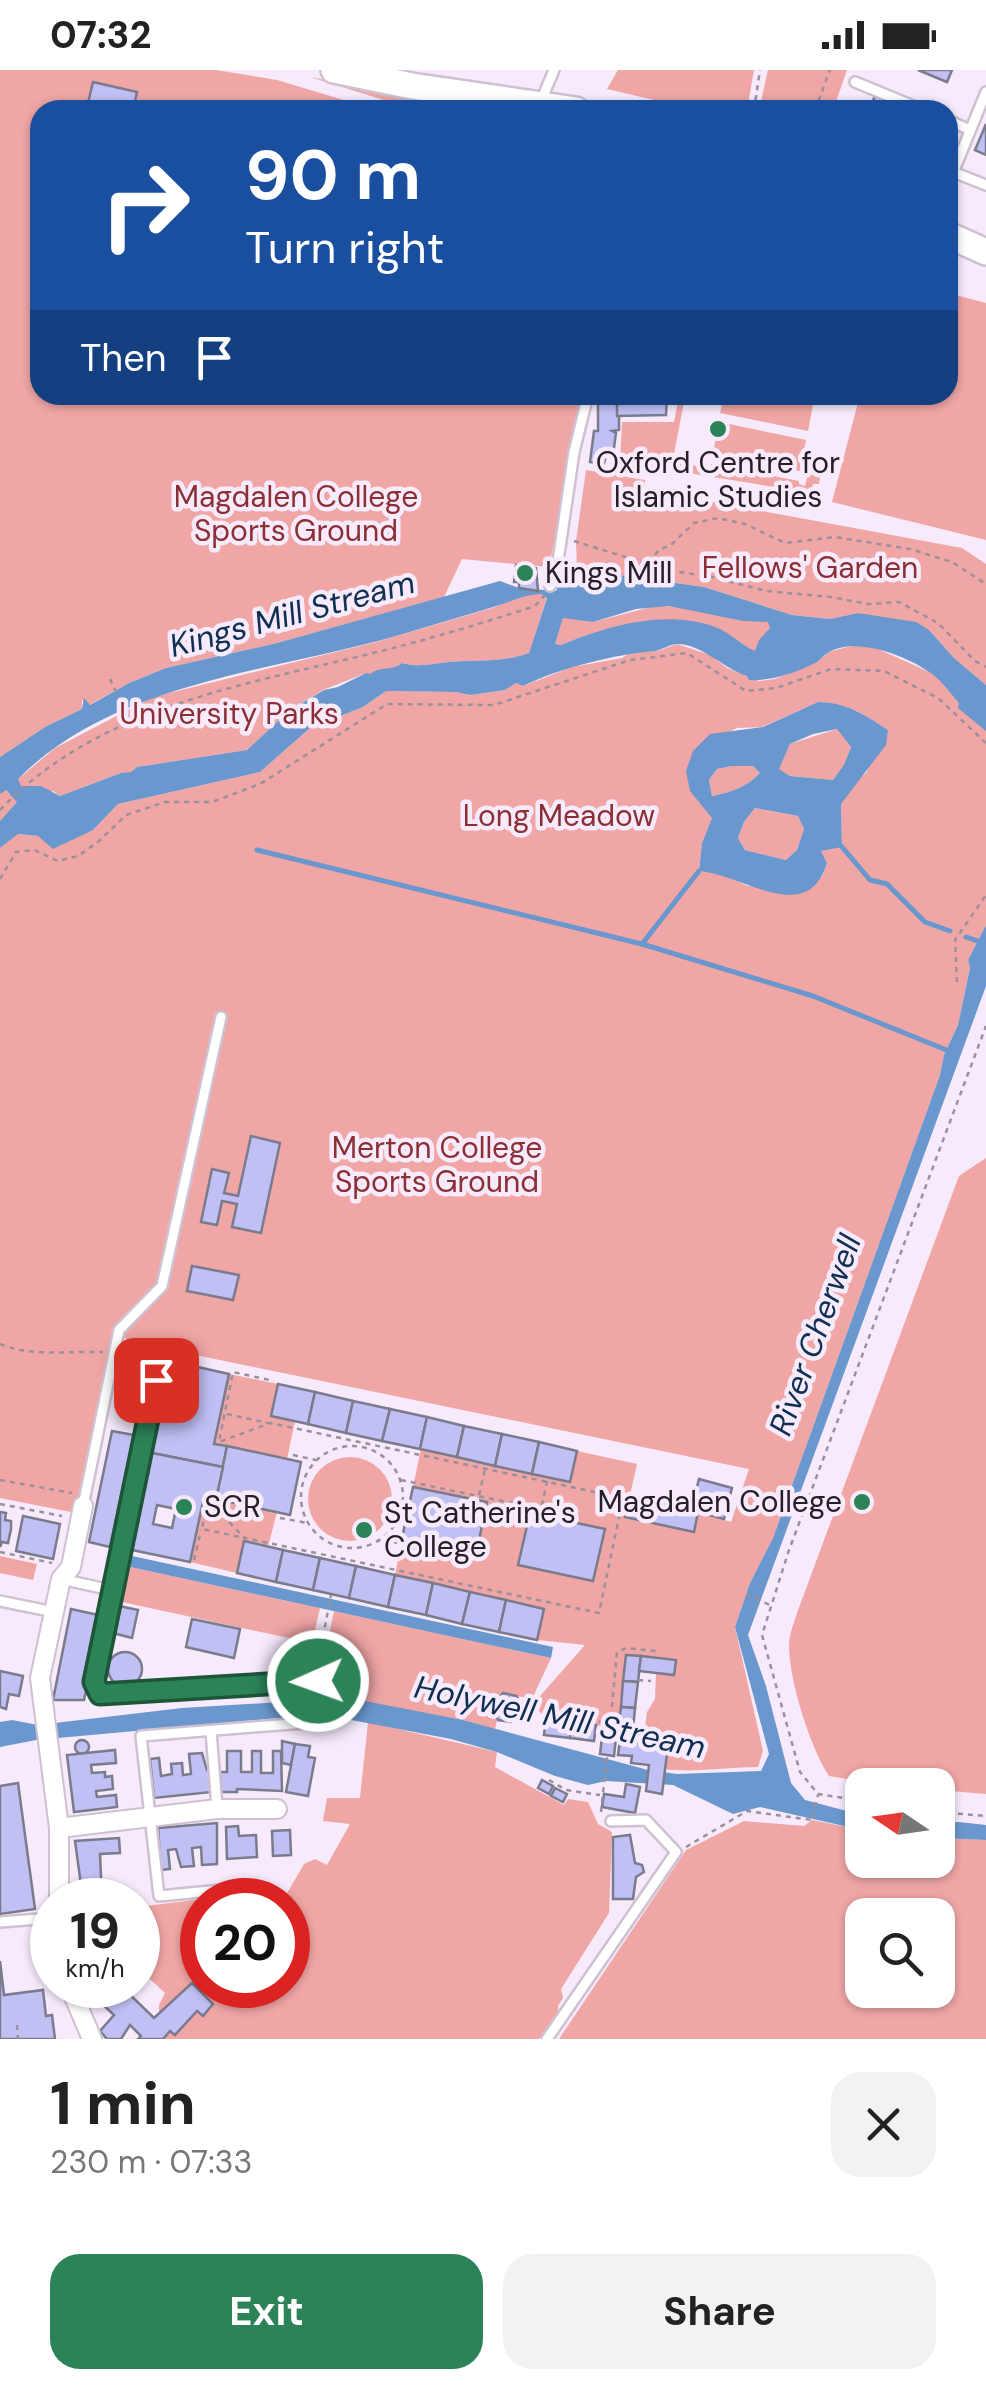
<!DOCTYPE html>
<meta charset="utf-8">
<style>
:root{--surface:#fff;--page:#f2f2f2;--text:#222;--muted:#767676;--accent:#2c8358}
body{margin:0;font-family:"DM Sans",sans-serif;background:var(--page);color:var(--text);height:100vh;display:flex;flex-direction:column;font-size:38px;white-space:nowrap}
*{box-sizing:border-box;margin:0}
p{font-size:32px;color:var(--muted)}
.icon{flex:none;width:55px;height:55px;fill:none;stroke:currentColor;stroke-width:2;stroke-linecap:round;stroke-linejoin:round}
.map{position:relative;height:1969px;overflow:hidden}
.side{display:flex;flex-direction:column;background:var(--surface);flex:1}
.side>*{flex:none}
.top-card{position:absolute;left:30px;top:30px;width:928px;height:305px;border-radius:30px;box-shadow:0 2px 8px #0004;background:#1a4fa0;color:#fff;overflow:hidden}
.needle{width:65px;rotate:283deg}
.buttons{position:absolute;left:845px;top:1698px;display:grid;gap:20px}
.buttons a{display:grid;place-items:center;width:110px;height:110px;border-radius:20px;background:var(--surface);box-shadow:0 2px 8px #0004;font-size:50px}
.speed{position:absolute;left:30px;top:1808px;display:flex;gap:20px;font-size:50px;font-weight:700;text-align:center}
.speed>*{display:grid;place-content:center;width:130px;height:130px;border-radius:50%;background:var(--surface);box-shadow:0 2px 8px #0004;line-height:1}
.speed small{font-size:25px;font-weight:400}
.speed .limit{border:15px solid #d22;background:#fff;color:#111}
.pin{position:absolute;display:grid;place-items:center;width:85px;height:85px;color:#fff;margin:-42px;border-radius:20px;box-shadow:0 5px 15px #0006}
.me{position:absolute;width:110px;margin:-55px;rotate:268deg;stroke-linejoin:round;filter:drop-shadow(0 0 8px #0008)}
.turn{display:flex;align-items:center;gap:35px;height:210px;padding:0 50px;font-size:45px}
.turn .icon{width:130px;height:130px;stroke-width:2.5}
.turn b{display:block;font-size:70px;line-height:85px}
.then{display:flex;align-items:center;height:95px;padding:0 50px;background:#0003;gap:20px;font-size:38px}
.round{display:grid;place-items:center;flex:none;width:105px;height:105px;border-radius:30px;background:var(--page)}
.head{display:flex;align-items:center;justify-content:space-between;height:170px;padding:0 50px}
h1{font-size:60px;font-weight:700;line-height:75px}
.action{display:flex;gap:20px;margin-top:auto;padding:20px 50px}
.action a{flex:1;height:115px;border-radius:30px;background:var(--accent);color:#fff;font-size:40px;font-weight:700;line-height:115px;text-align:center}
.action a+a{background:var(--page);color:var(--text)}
.status{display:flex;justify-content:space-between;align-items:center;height:70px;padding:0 50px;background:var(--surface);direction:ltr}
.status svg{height:28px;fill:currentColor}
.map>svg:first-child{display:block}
</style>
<div class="status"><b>07:32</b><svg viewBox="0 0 49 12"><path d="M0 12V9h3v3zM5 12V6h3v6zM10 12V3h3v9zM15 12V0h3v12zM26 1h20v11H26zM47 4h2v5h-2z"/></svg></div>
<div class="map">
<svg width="986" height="1969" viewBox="0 0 986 1969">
<rect width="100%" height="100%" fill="#f6eafb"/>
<g fill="#efa6a5" fill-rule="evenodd">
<polygon points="0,0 216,0 277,10 377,40 40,40 40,325 585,325 549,497 462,489 444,527 277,573 166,598 129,613 89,635 82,630 82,639 45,657 0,687"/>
<polygon points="618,0 754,0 747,40 697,40 607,19"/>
<polygon points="768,0 847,0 833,40 759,40"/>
<polygon points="310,7 407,26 512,40 416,40"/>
<polygon points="948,223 986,233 986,470 832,432 860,325 948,325"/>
<polygon points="724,325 789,325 814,330 808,361 720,343"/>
<polygon points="679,326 685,327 673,389 696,396 711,397 711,394 799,411 799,414 805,416 809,399 821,402 819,414 813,414 811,423 620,392 622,352 674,352"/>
<polygon points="719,352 806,370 800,401 713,383"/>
<polygon points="586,400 645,410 644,419 962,478 986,494 986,615 954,588 929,560 858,543 830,549 792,545 704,517 577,499 576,471"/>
<path d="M541 524 547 527 529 583C499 594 472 589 441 593 427 595 416 597 402 593 392 601 380 596 370 605L366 603 323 620 290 640 247 680 137 697 131 702 121 703 60 726 53 721 18 732 0 751V724L5 719 10 725 17 710 55 678 153 627 376 572 492 538 523 525Z"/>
<path d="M655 536C683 535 709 543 736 549 747 551 758 550 769 552L770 558 756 581H751C699 532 620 551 561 575L555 574 563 547 593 552Z"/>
<path d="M677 574 710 585 727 598 759 611 775 609 817 592 829 582 847 577 860 575 878 579 934 604 986 661V855L968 890 970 898 958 955 944 985 940 1005 773 1468 750 1513 735 1557 763 1681 758 1697C731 1697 688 1703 665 1699L667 1676 643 1673 647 1642 655 1629 656 1603 674 1605 675 1590 626 1585 618 1658 546 1649 533 1634 585 1575 537 1570 543 1538 395 1505 402 1468 476 1484 487 1433 413 1417 421 1379 569 1412 577 1381 637 1394 625 1447 694 1461 698 1442 731 1452 749 1399 128 1271 119 1261 81 1444 0 1428V778L17 764 38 766 93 760 118 734 260 702 310 658 363 637 386 621 455 622 471 625 505 620 516 613 523 616 572 597 622 588 631 582 658 581ZM818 632C846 632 865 645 888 660L866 703 851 716 841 734 842 776 821 781 827 793 822 807 748 816 720 803 699 801 702 773 712 748 693 681 737 658 762 657ZM531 1443 604 1460 592 1511 519 1495Z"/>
<polygon points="837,659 851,676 844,696 833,710 790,706 778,699 790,674"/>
<path d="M732 696H753L760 703C747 717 731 722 712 726L709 710 717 699Z"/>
<polygon points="755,738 798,746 804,759 797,780 786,790 745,780 738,768 744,752"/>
<path d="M986 1088V1724L938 1720V1715H884L829 1706C810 1677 789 1610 789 1575 789 1565 794 1553 797 1543L959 1106Z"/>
<polygon points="229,1304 278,1314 272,1346 295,1351 287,1389 214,1374"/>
<circle cx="350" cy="1429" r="42"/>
<polygon points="204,1427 277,1442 268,1477 244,1472 237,1503 190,1492"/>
<polygon points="0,1486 37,1494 33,1510 0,1503"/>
<polygon points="130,1497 320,1538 312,1573 122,1532"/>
<polygon points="334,1541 551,1588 532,1629 503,1623 495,1659 463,1650 339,1628 344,1581 327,1576"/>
<path d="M368 1652 497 1682 495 1697 564 1735 568 1729 588 1732 598 1754 612 1762 609 1843 561 1919 563 1928 558 1936V1943L539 1969H163L170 1961 176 1965 197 1941 204 1946 213 1934 192 1914 159 1944V1935L165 1923 138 1898V1873L144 1866 138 1860V1837L226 1826 283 1830 304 1794 315 1789 327 1795 350 1754 323 1751 327 1728H360ZM202 1830H288V1915H202Z"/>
<path d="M812 1750 862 1760V1790H938V1768L986 1770V1969H559L686 1780 744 1751 804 1756ZM862 1845H938V1920H862Z"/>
</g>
<g fill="#6a97cd" fill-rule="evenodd">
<path d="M577 499 704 517 792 545 830 549 858 543 916 552 929 560 954 588 986 615V661L958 638 959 633C951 624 942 611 932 604 908 586 857 566 829 582 824 585 821 589 817 592 798 602 769 612 749 610L747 606C724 599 702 574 677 574 670 574 662 580 655 581 616 584 560 598 523 616L516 613 505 620 471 625 455 622 386 621 363 637 310 658 260 702 118 734 93 760 53 779 38 766 18 764 0 778V751L17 732 6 720 0 724V687L45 657 82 639 84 628 90 635 129 613 166 598 277 573 500 511 519 518 556 521 564 501ZM541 524 547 528 529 583C499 594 472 589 441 593 427 595 415 597 402 593 392 601 380 596 370 604L366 603 338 617 324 620 290 640 247 680 137 697 131 702 121 703 60 726 41 716H21L18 709C114 612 270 602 396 566 427 557 459 547 490 538 509 533 521 525 541 524ZM669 536 743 551 768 552 770 558 759 570 755 581C742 576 730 562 715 557 665 539 608 556 561 575L555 574 563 548 593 552 636 539Z"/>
<path d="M818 632C846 632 865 645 888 660L886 675 841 734 842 777 821 781 827 793C807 858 743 804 699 801L702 773 712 748 690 721 686 701 693 681 710 664 763 657ZM837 659 851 677 844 695 833 710 790 706 779 699 790 674 813 664ZM732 696H753L760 703C747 717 731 722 712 726L709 710 717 699ZM755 738 798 746 804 759 797 780 786 790 745 780 738 768 744 752Z"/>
<polygon points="986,855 986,916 748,1565 766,1616 791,1713 805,1730 862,1745 862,1760 760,1737 733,1744 673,1715 606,1711 588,1715 555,1706 497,1682 451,1669 346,1649 332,1653 279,1648 36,1670 0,1677 0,1652 12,1650 38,1655 182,1638 349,1628 463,1650 648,1700 677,1704 761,1701 769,1684 735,1557 750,1513 773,1468 940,1005 944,985 958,955 970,898 968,890"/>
<polygon points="132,1486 553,1577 551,1588 130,1497"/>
<polygon points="959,1752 986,1755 986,1770 938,1768 938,1754"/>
</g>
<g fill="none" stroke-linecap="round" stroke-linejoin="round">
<g stroke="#6a97cd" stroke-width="5">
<polyline points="842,777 870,810 887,814 925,852 950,861"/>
<polyline points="257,780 642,874 813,926 949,981"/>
<polyline points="966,867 986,874"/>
<polyline points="642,874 699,801"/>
</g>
</g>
<g fill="#c0c0f5" stroke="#7a7b8c" stroke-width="2.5" fill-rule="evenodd">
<polygon points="918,0 952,0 947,12"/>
<polygon points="93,12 137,22 133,40 87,37"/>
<polygon points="875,26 907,40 869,40"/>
<polygon points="986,54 986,85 975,80"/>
<polygon points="598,325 617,325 619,346 619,360 612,361 616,363 613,385 606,384 604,394 590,392 594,361 598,361"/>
<polygon points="617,325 680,325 667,326 666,345 617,346"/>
<polygon points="516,495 536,498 538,521 519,518 519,512 514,512"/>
<polygon points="251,1066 280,1073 261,1163 232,1157 237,1134 222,1131 217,1155 201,1152 212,1099 229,1103 224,1123 238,1126"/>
<polygon points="192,1196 239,1205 233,1230 187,1221"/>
<polygon points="134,1271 161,1277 155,1302 145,1300 136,1347 120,1343"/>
<polygon points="171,1291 229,1304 214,1374 227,1376 223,1397 152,1383"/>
<polygon points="278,1314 315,1322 308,1354 271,1346"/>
<polygon points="315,1322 353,1331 346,1363 308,1354"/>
<polygon points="353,1331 390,1339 382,1371 346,1363"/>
<polygon points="390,1339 427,1347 420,1379 382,1371"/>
<polygon points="427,1347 464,1356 457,1387 420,1379"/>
<polygon points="464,1356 502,1364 495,1396 457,1387"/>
<polygon points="112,1361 134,1365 110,1477 89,1472"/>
<polygon points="502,1364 539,1372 532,1404 495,1396"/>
<polygon points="539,1372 577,1381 570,1412 532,1404"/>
<polygon points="227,1376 301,1392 290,1445 216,1429"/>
<path d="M152 1383 223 1397 216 1429 204 1427 190 1492 132 1480ZM157 1435 176 1439 172 1458 153 1454Z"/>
<polygon points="699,1409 732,1418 724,1449 691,1440"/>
<polygon points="413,1417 487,1432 476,1484 402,1468"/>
<polygon points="630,1424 691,1437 691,1440 698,1442 694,1462 625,1447"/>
<polygon points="0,1442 6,1443 5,1450 11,1451 11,1459 8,1473 2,1472 0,1477"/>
<polygon points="530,1443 605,1459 593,1511 518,1495"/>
<polygon points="23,1446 60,1454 53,1489 16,1481"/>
<polygon points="244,1471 283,1480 276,1512 237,1503"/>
<polygon points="283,1480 320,1488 313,1520 276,1512"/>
<polygon points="320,1488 356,1496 349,1528 313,1520"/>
<polygon points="356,1496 395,1505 388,1537 349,1528"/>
<polygon points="395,1505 433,1513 426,1545 388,1537"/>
<polygon points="433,1513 470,1522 462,1554 426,1545"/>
<polygon points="470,1522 506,1530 499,1562 462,1554"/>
<polygon points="506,1530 544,1539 537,1570 499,1562"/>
<polygon points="119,1536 138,1540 132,1568 113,1563"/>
<polygon points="71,1539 98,1545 83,1609 89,1608 84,1630 53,1630"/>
<polygon points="192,1549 240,1559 234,1588 186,1577"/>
<circle cx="125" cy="1599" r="17"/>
<polygon points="626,1585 641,1586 638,1612 623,1611"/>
<polygon points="641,1586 676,1590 674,1605 639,1601"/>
<polygon points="0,1601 23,1606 19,1626 9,1624 6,1639 0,1637"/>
<polygon points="623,1611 638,1612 635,1638 621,1637"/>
<polygon points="503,1623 517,1626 522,1640 511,1652 498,1650 492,1635"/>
<polygon points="621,1637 635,1638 633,1660 618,1658"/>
<polygon points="546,1649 571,1652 570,1668 544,1665"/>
<polygon points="571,1652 596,1655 594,1671 570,1668"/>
<polygon points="602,1667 616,1668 614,1686 600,1684"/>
<polygon points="620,1670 668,1676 662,1724 646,1721 649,1695 631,1693 632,1686 618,1685"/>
<circle cx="82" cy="1677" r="7"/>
<polygon points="282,1671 295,1674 291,1695 282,1693"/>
<polygon points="295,1674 310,1676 308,1687 315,1688 308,1726 286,1722"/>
<polygon points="115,1680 116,1693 91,1695 92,1703 105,1702 105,1707 112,1706 113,1719 96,1721 97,1727 116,1725 117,1737 74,1742 67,1685"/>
<polygon points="227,1681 241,1681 241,1702 252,1702 252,1681 261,1681 261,1703 273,1703 273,1681 281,1681 282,1721 237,1719 237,1722 220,1722 220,1702 227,1702"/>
<polygon points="202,1683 207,1700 210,1700 212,1722 154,1728 150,1689 159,1688 161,1706 172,1704 171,1694 182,1693 183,1705 191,1704 189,1684"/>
<polygon points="542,1710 553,1716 549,1724 538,1718"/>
<polygon points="18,1713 35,1839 0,1844 0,1716"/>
<polygon points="626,1714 640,1717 635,1743 602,1737 604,1724 624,1727"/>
<polygon points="555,1718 567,1724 563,1732 551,1726"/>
<polygon points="217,1753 217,1794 202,1795 201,1777 192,1778 194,1796 181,1797 176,1779 168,1780 170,1799 161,1800 158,1758"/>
<polygon points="238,1756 239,1766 256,1765 257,1787 227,1789 226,1757"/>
<polygon points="290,1760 291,1785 273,1786 272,1761"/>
<polygon points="630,1765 635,1793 642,1795 644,1802 636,1807 633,1829 613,1829 613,1767"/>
<polygon points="119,1768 120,1783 100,1784 102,1830 83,1830 75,1771"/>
<polygon points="0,1891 4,1925 43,1920 46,1946 52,1945 55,1969 0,1969"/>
<polygon points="192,1913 213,1934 203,1946 197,1941 175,1965 170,1961 163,1969 138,1969 141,1966 130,1955 121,1969 107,1969 100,1961 114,1945 101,1933 106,1928 93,1915 120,1915 154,1948"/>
</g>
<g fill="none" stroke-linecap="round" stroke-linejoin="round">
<defs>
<g id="lane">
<polyline points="855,12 923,40"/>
<polyline points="541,31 554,0"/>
<polyline points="948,50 970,60"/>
<polyline points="953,102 986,115"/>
<polyline points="948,115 986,22"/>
<polyline points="550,516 557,498 574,382 588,325"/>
<polyline points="83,1436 119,1260 162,1216 221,947"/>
<polyline points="61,1509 111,1520 95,1612 100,1624 318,1611 335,1609 333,1593 302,1585 297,1610"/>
<polyline points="111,1520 155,1310"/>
<polyline points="0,1531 54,1542"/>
<polyline points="211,1661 217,1738"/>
<polyline points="221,1820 159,1826 141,1666 304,1653"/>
<polyline points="0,1852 52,1848"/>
<polyline points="547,1969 676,1782 646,1750 611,1751"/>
</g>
<g id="street">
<polyline points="59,1758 217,1739 277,1739"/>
<polyline points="59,1830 59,1758 40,1608 61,1509 71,1497 83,1436"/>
<polyline points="69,1915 92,1969"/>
</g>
<g id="secondary">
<polyline points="334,0 412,16 576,40"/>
<polyline points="948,165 986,182"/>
</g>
</defs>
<use href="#lane" stroke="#cec1d2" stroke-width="14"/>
<use href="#street" stroke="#cec1d2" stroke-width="22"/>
<use href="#secondary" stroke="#cec1d2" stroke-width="30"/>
<g stroke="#9a919d" stroke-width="2.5" stroke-dasharray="5 5" stroke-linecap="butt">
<polyline points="754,40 760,0"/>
<polyline points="815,40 830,0"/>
<polyline points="574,471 667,500 712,507 766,521 831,527 868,534 899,532 938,553 975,591 986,597"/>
<polyline points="649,493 659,480 671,475 694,453 718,448 745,454 785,473 835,467 910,479 952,492 986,514"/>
<polyline points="110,609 130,651"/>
<path d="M0 740C90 645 221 619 344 590 409 575 471 557 535 536L544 526"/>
<polyline points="0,809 16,782 34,780 58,791 78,786 98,772 126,745 165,732 212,732 260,714 387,634 494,635 630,590 687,583 746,621 776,618 831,599 884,601 938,628 986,673"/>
<polyline points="957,912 955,870 986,825"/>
<path d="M0 1274C31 1287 70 1281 103 1282"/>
<polyline points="227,1344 268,1353"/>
<circle cx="352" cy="1427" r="51"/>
<polyline points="293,1385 316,1390"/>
<polyline points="0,1410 72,1423"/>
<polyline points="401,1410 541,1439"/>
<polyline points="547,1411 541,1439 568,1445 567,1451"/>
<polyline points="479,1425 485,1399"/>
<polyline points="208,1431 245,1468 599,1543 623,1428 270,1353 219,1372 233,1302 274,1311"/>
<polyline points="207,1432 202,1459 245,1468"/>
<polyline points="0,1434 62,1446"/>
<polyline points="280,1448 308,1453"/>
<polyline points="384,1470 412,1476"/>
<polyline points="0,1482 52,1493"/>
<polyline points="194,1490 201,1460"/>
<polyline points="746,1525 770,1535"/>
<polyline points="321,1577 331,1525"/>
<polyline points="638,1610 651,1611"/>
<polyline points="559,1647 609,1653"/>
<polyline points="611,1664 642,1668"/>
<polyline points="609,1667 617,1582 627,1578 656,1581"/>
<polyline points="549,1710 566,1720 600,1725"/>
<polyline points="862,1731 818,1724 800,1702 762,1565 789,1480 986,956"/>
<polyline points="601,1742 607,1685"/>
<polyline points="938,1742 986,1746"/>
<polyline points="686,1777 747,1741 812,1750 818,1725"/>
<polyline points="17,1955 18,1969"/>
</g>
<use href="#lane" stroke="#fff" stroke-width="9"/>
<use href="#street" stroke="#fff" stroke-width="18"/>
<use href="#secondary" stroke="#fff" stroke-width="25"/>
</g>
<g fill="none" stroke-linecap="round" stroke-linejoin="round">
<defs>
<polyline id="route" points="156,1310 94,1612 100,1624 318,1611"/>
</defs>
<use href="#route" stroke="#1d5539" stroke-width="25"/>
<use href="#route" stroke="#2c8358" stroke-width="18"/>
</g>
<g fill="#2c8358" stroke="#f6eafb" stroke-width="4">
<circle cx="718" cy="359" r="10"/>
<circle cx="525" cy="503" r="10"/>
<circle cx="862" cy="1432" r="10"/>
<circle cx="184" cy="1437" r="10"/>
<circle cx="364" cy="1460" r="10"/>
</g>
<g text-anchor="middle" stroke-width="9" stroke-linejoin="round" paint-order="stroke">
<g font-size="30" fill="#252026" stroke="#f6eafb" text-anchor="start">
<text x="718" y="403" text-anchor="middle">Oxford Centre for<tspan x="718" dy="34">Islamic Studies</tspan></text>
<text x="545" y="513">Kings Mill</text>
<text x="842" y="1442" text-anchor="end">Magdalen College</text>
<text x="204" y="1447">SCR</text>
<text x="384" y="1453">St Catherine's<tspan x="384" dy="34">College</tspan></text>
</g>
<g font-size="30" fill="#8b2f35" stroke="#f6eafb">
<text x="296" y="437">Magdalen College<tspan x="296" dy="34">Sports Ground</tspan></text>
<text x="810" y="508">Fellows' Garden</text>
<text x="229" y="654">University Parks</text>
<text x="559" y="756">Long Meadow</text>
<text x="437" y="1088">Merton College<tspan x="437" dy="34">Sports Ground</tspan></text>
</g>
<g font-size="32" font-style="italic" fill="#0f2f52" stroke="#f6eafb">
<text transform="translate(292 544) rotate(-15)" y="11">Kings Mill Stream</text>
<text transform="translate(815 1265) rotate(-70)" y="11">River Cherwell</text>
<text transform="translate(560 1647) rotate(12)" y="11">Holywell Mill Stream</text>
</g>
</g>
</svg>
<div class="buttons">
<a><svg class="needle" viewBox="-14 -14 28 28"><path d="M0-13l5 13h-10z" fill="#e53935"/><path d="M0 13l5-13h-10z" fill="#767676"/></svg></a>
<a><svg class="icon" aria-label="search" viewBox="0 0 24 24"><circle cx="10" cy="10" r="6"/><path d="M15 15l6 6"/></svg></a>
</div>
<div class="speed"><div>19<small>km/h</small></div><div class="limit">20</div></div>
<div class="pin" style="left:156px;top:1310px;background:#d93025"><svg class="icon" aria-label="arrive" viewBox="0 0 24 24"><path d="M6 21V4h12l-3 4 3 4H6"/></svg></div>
<svg class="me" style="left:318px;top:1611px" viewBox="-20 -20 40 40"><circle r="17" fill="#2c8358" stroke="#fff" stroke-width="3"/><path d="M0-11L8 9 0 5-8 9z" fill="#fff"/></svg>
<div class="top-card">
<div class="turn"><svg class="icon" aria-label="right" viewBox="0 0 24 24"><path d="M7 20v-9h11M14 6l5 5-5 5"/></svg><div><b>90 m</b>Turn right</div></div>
<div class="then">Then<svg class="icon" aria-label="arrive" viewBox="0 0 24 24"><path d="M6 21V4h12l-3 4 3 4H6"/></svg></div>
</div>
</div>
<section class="side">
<div class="head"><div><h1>1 min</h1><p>230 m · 07:33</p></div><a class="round"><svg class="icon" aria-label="close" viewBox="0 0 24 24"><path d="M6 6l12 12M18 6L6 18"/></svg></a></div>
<div class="action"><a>Exit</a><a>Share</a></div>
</section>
